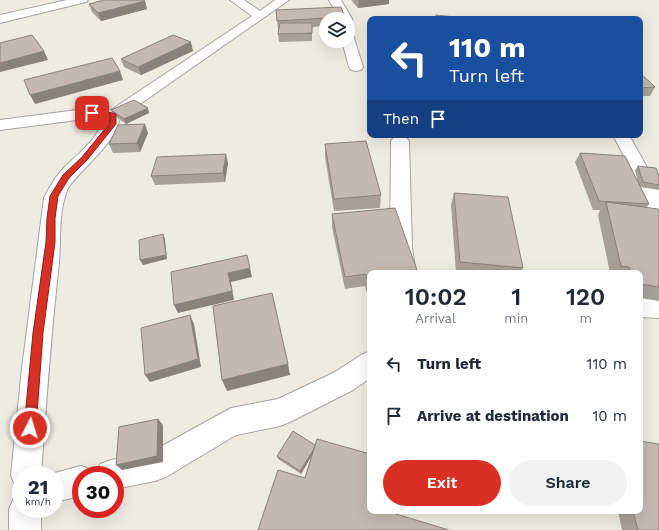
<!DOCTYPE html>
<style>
:root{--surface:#fff;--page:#f2f2f3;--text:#1f2937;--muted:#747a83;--accent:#d93025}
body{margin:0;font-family:"Work Sans",sans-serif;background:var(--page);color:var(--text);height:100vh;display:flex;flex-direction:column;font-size:15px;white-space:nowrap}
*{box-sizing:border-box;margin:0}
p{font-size:13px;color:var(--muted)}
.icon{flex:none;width:22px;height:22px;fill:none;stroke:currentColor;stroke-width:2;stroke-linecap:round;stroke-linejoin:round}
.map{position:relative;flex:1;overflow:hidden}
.panel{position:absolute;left:367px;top:270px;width:276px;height:244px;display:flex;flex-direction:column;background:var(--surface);border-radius:8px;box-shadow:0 4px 16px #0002}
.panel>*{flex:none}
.banner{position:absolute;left:367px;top:16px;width:276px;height:122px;border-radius:8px;box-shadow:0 4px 16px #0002;background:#1a4fa0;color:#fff;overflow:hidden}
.buttons{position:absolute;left:319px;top:12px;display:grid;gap:8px}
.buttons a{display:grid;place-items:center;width:36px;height:36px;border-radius:50%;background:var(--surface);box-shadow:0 4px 16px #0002;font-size:20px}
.speed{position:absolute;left:12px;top:466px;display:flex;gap:8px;font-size:20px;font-weight:700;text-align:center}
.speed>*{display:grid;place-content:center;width:52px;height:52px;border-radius:50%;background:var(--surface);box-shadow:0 4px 16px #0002;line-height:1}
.speed small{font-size:10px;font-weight:400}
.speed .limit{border:6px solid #d22;background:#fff;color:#111}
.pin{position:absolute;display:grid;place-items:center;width:34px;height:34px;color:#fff;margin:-17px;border-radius:8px;box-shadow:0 2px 6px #0006}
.me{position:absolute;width:44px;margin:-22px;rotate:5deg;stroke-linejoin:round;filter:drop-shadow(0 0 3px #0008)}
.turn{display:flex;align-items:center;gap:14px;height:84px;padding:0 16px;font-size:18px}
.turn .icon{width:52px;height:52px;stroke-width:2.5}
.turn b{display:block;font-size:28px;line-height:34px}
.then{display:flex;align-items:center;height:38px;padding:0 16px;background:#0003;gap:8px;font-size:15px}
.eta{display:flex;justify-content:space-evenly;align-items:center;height:68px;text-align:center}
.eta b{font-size:24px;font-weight:600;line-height:28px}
.action{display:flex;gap:8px;margin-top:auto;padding:8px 16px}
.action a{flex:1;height:46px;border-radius:24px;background:var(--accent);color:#fff;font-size:16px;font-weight:600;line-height:46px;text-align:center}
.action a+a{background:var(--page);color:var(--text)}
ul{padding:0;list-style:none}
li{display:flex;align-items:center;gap:12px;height:52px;padding:0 16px}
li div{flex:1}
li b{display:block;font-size:15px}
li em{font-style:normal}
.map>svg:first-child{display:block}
</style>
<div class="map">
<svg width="659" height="530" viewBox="0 0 659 530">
<rect width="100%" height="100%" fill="#eeebe2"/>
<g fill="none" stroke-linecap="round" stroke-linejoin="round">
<defs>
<g id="minor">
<polygon points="67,0 88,0 86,2 0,23 0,15"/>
<path d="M230 0H244L260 11 275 0H289L120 118C113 147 84 165 68 188 58 212 61 238 59 263 51 334 46 404 41 475H21V488L15 486 11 475 22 368 44 198C49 188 54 179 61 171 76 155 98 140 104 118H92L0 130V120L92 108 111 110 252 16Z"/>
<polygon points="329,0 341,0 352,19 350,22 348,22 348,19 340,19"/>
<polygon points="348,34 353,35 354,38 363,67 361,70 356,71 351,70 349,67 342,41 348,41"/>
<polygon points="613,135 629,135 657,185 659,189 659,221 652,219 639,185"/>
<polygon points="400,136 406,137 409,141 412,248 416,273 394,273 390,248 391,141 394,137"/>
<polygon points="640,297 659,298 659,318 640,317"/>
<polygon points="370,351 370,378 353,390 290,422 280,426 236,435 166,477 155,481 115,489 115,475 96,475 100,464 111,460 151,452 231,408 278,399 335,372 361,355"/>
<polygon points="81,466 92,470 94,475 81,475 81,496 55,502 55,475 47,475"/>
<polygon points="21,495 21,509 41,509 41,530 9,530 9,509 14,498"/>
</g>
</defs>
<use href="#minor" stroke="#a4a4a4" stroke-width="2"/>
<use href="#minor" fill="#fff" fill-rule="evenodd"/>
</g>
<g fill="#a7a099">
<polygon points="351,0 389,0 389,4 358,8"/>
<polygon points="145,1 147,9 101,21 92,12 89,4"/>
<polygon points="276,10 345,17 345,19 326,19 326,26 312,27 312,41 279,42 278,34 279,29 278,29"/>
<polygon points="193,51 141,75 124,67 121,59"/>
<polygon points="640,73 655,87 650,96 640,96"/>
<polygon points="111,110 149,113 126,124 113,115"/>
<polygon points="148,133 140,152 113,153 109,144"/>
<polygon points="325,144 381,195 380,208 334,211 325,157"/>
<polygon points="580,153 638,183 635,170 638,166 659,176 659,190 640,187 649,204 646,208 659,212 659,301 640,298 640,273 610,273 598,215 600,210 593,210 575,162"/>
<polygon points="228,163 225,182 155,185 151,176"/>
<polygon points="454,193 523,268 520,273 456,273 451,205"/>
<polygon points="332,214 370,273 370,300 369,300 365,286 345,289 332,227"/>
<polygon points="315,445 370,454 258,530 305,478 311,457 301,474 278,459 277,456"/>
<polygon points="618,511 640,511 659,530 622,530"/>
</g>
<g fill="#88827d">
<polygon points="359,0 389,0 389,4 358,8"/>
<polygon points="145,1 147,9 101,21 98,13"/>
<polygon points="191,42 193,51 141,75 138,67"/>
<polygon points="44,51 48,60 0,72 0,63"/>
<polygon points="120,71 123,80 35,104 30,95"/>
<polygon points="148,108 149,113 126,124 124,119"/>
<polygon points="145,124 148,133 140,152 137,143"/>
<polygon points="226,154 228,163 225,182 223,173"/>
<polygon points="163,234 165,239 167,259 143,265 140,260"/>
<polygon points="250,268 252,277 231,282 234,300 178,313 174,305 228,273"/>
<polygon points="190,315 194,324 201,367 150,382 145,375"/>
<polygon points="288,364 290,375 227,391 222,380"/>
<polygon points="158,419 163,425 163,462 122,470 116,465"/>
<polygon points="316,445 316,448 301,474 300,471"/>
</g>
<g fill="#c2bab2" stroke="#88827d">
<polygon points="104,0 143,0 145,1 98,13 89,4"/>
<polygon points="341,7 345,17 277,21 276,10"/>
<polygon points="436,15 465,18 465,19 436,19"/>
<polygon points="280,23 312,23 312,33 278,34"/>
<polygon points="32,35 44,51 0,63 0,43"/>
<polygon points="173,35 191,42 138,67 121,59"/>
<polygon points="112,58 120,71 30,95 24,80"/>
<polygon points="640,73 655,87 640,88"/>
<polygon points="134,100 148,108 124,119 111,110"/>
<polygon points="145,124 137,143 109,144 118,125"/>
<polygon points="366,141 381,195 334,199 325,144"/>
<polygon points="580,153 625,156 649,204 599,201"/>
<polygon points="226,154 223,173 151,176 157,157"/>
<polygon points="638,166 656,168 659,176 659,185 643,182"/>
<polygon points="454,193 508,197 523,268 460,262"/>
<polygon points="606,202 658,209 659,212 659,287 640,284 640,273 631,273 629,267 621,266"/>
<polygon points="395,208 418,273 370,273 370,288 366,274 345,277 332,214"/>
<polygon points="163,234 166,255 140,260 139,240"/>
<polygon points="247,255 250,268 228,273 232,291 174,305 171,272"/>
<polygon points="272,293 288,364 222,380 213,306"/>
<polygon points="190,315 198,359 145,375 141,328"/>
<polygon points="158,419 157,456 116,465 119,427"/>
<polygon points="293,431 315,445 314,449 300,471 277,456"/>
<polygon points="317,439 370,454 370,511 386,511 449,530 258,530 278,470 305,478"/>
<polygon points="640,441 659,444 659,530 638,530 633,511 640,511"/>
</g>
<polygon fill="#d93025" stroke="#8d1f18" points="92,111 104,111 116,114 116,124 87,160 69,178 58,196 55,218 55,242 43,333 36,428 34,432 30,433 26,432 24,428 33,333 46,242 47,218 50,196 63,175 82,157 109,124 110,117 90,115 89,113"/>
</svg>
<div class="buttons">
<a><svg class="icon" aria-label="layers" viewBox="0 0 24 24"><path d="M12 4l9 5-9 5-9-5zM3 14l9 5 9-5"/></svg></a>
</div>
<div class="speed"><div>21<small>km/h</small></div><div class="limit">30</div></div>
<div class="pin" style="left:92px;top:113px;background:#d93025"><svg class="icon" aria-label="arrive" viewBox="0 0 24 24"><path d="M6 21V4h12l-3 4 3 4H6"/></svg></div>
<svg class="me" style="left:30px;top:428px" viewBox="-20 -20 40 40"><circle r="17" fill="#d93025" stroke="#fff" stroke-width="3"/><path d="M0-11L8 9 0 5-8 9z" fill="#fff"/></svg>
<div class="banner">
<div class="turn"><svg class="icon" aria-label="left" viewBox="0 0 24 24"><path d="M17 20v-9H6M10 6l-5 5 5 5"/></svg><div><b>110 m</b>Turn left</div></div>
<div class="then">Then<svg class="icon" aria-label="arrive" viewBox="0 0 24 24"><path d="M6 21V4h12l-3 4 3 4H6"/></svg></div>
</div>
<section class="panel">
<div class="eta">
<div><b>10:02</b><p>Arrival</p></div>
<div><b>1</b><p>min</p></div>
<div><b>120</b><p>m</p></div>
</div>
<ul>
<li><svg class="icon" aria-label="left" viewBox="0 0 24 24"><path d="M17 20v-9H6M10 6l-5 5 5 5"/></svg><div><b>Turn left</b></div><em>110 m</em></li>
<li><svg class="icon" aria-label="arrive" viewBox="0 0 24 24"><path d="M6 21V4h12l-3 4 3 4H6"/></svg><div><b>Arrive at destination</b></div><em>10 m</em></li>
</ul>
<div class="action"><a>Exit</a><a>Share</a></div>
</section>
</div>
